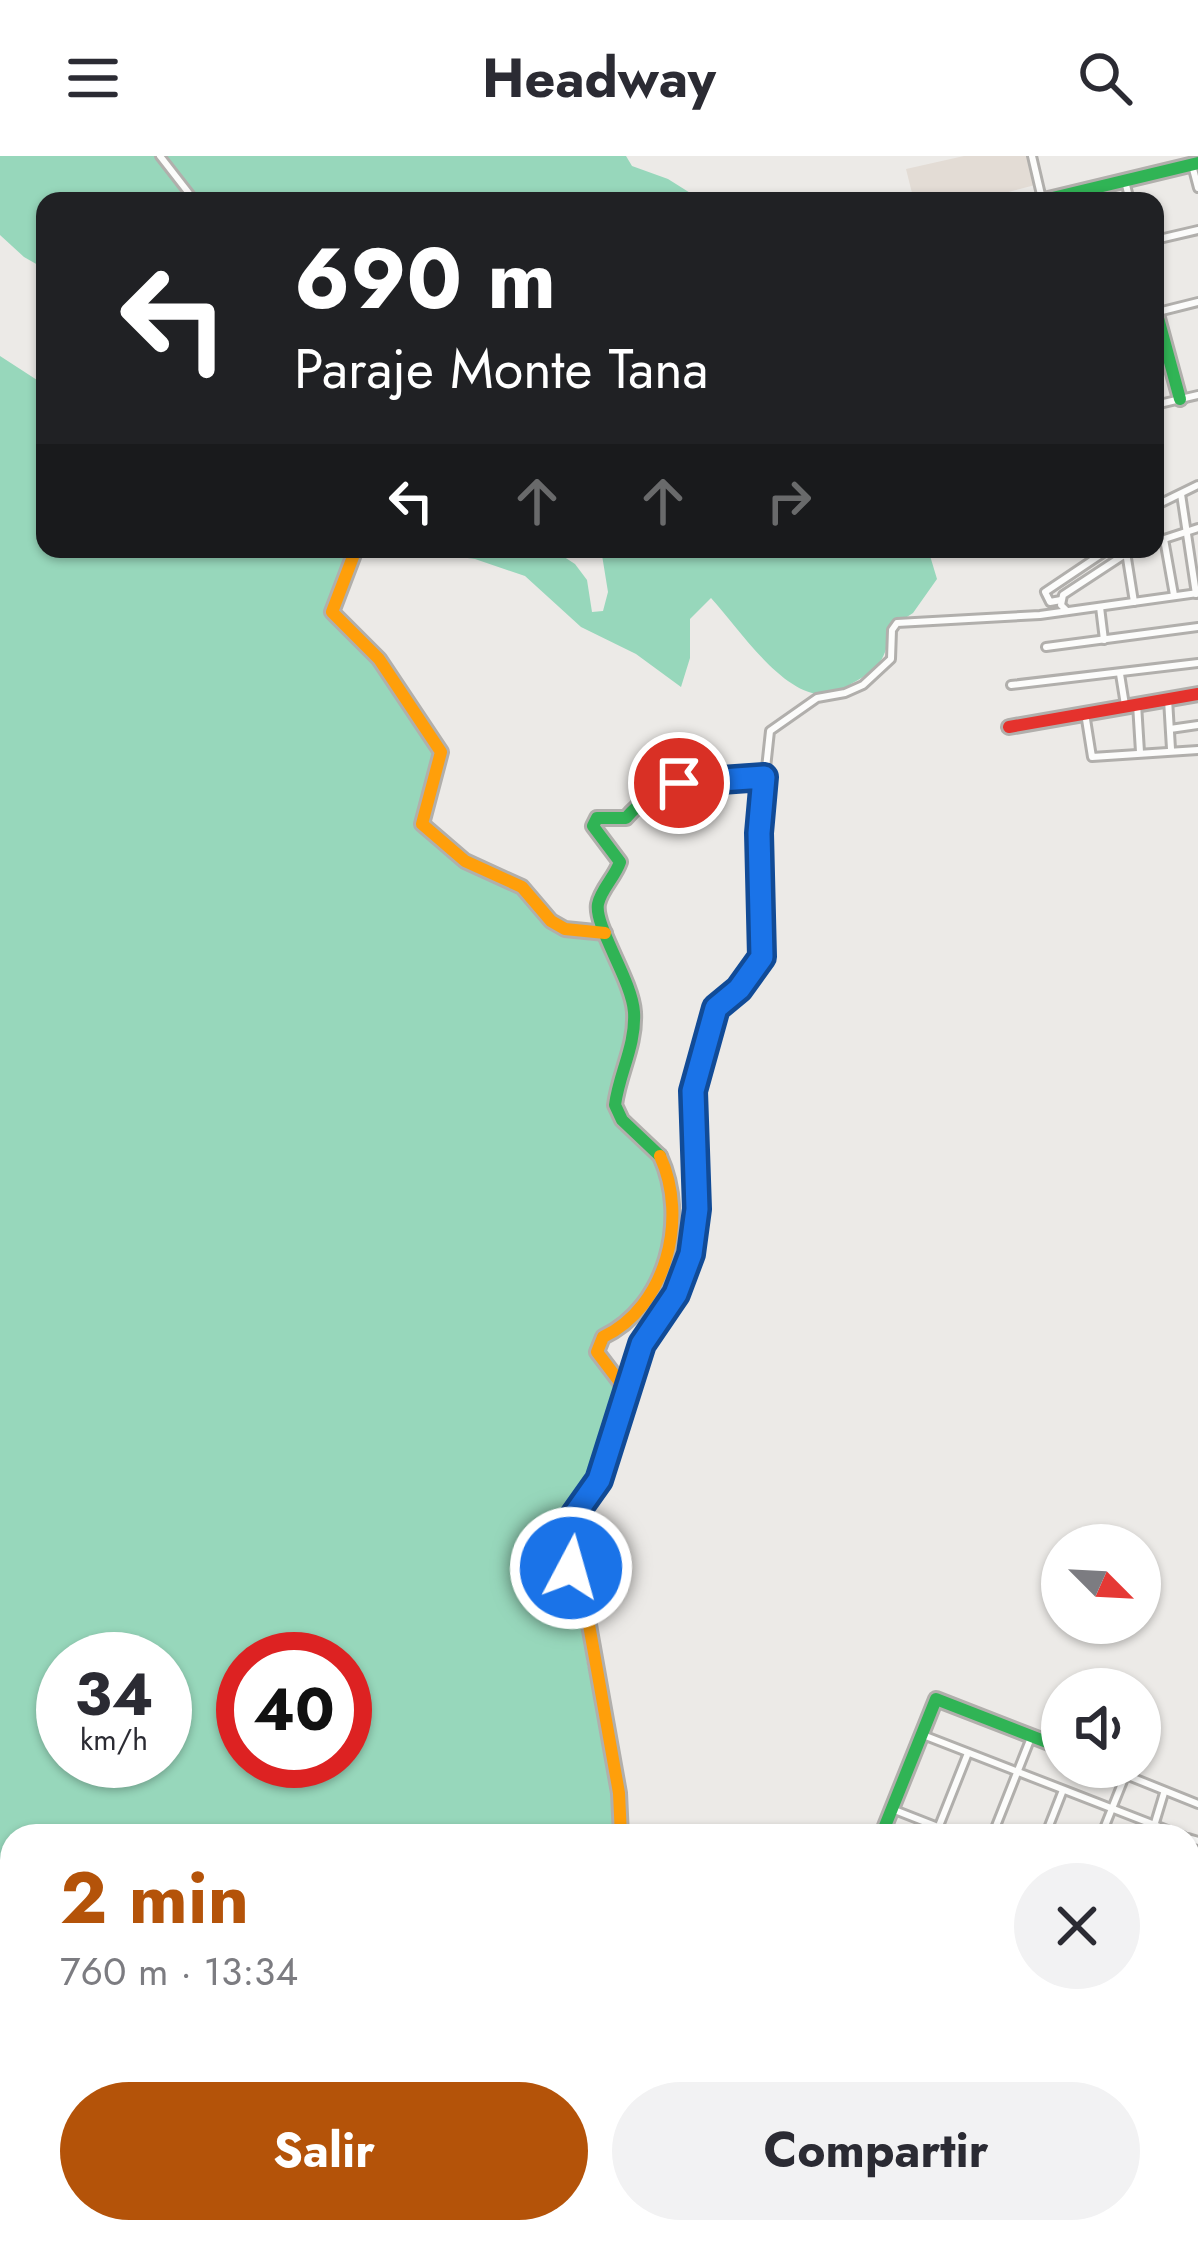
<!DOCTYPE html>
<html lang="es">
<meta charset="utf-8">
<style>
:root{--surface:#fff;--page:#f2f2f3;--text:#2b2b33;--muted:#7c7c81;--accent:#b45309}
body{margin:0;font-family:Jost,sans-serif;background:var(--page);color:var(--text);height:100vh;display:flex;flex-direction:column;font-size:45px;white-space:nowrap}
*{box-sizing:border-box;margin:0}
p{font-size:39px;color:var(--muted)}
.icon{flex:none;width:66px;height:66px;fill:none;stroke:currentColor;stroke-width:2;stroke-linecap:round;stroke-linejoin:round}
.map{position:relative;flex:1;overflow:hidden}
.panel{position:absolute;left:0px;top:1668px;width:1200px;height:420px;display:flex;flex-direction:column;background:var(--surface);border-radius:36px 36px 0 0;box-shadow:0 3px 9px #0004}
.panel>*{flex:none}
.top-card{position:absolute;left:36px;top:36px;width:1128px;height:366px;border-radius:24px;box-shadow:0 3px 9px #0004;background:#202124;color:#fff;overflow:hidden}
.needle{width:78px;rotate:114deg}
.controls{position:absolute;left:1041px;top:1368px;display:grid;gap:24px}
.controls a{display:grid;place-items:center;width:120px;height:120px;border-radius:50%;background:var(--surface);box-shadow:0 3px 9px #0004;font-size:60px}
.speed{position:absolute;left:36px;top:1476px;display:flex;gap:24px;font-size:60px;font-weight:700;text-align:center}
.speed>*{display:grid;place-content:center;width:156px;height:156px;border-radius:50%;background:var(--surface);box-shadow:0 3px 9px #0004;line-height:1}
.speed small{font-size:30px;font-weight:400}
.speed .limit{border:18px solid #d22;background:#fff;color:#111}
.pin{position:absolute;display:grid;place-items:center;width:102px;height:102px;color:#fff;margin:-51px;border:6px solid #fff;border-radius:50%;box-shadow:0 3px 12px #0007}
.me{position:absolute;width:132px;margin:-66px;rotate:6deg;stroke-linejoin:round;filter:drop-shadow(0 0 9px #0008)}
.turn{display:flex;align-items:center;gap:42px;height:252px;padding:0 60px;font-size:54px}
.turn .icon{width:156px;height:156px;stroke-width:2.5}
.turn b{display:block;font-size:84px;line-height:102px}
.lanes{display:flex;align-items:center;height:114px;padding:0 60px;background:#0003;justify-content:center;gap:60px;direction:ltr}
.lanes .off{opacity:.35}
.round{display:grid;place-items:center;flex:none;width:126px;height:126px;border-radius:63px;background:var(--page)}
.head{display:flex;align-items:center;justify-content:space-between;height:204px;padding:0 60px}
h1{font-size:72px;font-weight:700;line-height:90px;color:var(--accent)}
.action{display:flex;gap:24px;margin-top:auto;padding:24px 60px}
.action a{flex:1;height:138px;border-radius:72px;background:var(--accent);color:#fff;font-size:48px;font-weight:700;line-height:138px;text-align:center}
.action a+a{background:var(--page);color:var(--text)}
header{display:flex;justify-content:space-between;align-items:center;height:156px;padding:0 60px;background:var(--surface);font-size:54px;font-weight:700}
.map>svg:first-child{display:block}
</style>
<header><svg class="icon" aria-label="menu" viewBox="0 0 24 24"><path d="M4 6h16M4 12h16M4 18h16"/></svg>Headway<svg class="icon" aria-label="search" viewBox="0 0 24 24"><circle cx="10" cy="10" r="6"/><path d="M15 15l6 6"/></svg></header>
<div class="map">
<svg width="1198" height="2088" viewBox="0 0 1198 2088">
<rect width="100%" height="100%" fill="#eceae7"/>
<polygon fill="#e3dcd5" points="964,0 1028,0 1035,29 993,40 993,45 914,45 906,13"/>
<g fill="#97d7bb" fill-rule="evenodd">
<polygon points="0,0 626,0 632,10 668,23 703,45 45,45 45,113 24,101 0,79"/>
<path d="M0 200 37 224 45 225V393H351L352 401 329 451 370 499 434 590 437 604 415 661 419 673 467 712 519 735 547 769 560 776 603 783C654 859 618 884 612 961 623 971 639 978 648 990 683 1033 669 1105 641 1148 624 1172 602 1168 593 1201L619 1234 599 1316 567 1364 562 1394 581 1443 587 1507 616 1635 619 1680H12V2076H246L248 2088H0ZM63 1503H165V1605H63ZM243 1503H345V1605H243Z"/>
<path d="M401 393H552L575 408 587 424 592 456 603 455 608 436 601 393H928L937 423 913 457 890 472C887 498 882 511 858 524 850 528 840 536 832 538 786 547 740 473 711 442L690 463V502L681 531 636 498 581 471 525 420 475 403Z"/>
<polygon points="363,2076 574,2076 572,2084 565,2088 369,2088"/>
</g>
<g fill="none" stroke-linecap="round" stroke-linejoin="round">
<defs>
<g id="street">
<polyline points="160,0 195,45"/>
<polyline points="1032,0 1042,43"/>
<polyline points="1192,9 1198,32"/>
<polyline points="1125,25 1130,45"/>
<polyline points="1155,84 1198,74"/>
<polyline points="1158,156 1198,146"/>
<polyline points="1155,249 1198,239"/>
<polyline points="1181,338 1196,438"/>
<polyline points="1155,350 1198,329"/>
<polyline points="1164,383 1174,439"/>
<polyline points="1155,386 1198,372"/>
<polyline points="1126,396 1134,446"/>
<polyline points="1061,444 1050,446 1045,436 1109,393"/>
<polyline points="1100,451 1104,484"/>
<polyline points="1067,455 1061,449 1063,439 1133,393"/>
<polyline points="1046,491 1198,471"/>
<polyline points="1120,518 1125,549"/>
<polyline points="1011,529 1198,507"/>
<polyline points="1168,543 1171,593"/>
<polyline points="1137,548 1140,596"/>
<polyline points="1085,557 1092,601 1198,594"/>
<polyline points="1170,573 1198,569"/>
<polyline points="625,1240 642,1188 676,1139 691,1098 697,1053 693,935 716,852 739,833 762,801 759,677 770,575 817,542 845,537 863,529 891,503 892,474 897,467 1040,459 1198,437"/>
<polyline points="923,1579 1183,1680"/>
<polyline points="1106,1611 1198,1648"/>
<polyline points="892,1653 961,1680"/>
<polyline points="935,1680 968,1597"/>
<polyline points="992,1680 1032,1579"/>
<polyline points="1045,1680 1063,1634"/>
<polyline points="1101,1680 1125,1620"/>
<polyline points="1151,1680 1164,1637"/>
<polyline points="1188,1682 1198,1685"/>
<polyline points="1188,1770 1198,1774"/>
<polyline points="1188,1955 1198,1957"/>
<polyline points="576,2076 577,2088"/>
<polyline points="975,2088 979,2076"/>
</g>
<g id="fast">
<polyline points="1040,45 1198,7"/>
<polyline points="1155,151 1180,243"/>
<path d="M660 1000 622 964 615 949C619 917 636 890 634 856 632 824 594 770 598 748 601 733 615 721 620 706L593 670 597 662H626C662 619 713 624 764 621"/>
<polyline points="881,1680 936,1543 1062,1592"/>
<polyline points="1188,1836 1198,1820"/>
</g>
<g id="slow">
<polyline points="356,393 332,456 379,503 441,596 422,668 465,705 522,731 551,765 565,773 605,777"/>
<path d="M621 1680 619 1637 583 1435 563 1387 570 1365 599 1324 623 1244 622 1229 597 1196 603 1181C666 1151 689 1063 660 1000"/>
<polyline points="1071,2088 1076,2076"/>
</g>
<polyline id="jam" points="1009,571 1198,538"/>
</defs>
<use href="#street" stroke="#b1afac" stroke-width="12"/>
<use href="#fast" stroke="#b1afac" stroke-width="18"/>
<use href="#slow" stroke="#b1afac" stroke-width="18"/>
<use href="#jam" stroke="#b1afac" stroke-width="18"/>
<use href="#street" stroke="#fcfcfb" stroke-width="6"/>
<use href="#fast" stroke="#30b455" stroke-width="12"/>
<use href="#slow" stroke="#ff9f0a" stroke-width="12"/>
<use href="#jam" stroke="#e5322d" stroke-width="12"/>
</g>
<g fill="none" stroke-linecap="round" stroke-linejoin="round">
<defs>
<polyline id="route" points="571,1412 563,1388 570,1365 599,1324 642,1188 676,1138 691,1098 697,1053 693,935 716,852 739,833 762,801 759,677 764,621 679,627"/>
</defs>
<use href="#route" stroke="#114b97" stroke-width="30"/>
<use href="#route" stroke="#1a73e8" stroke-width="21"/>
</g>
</svg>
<div class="controls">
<a><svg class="needle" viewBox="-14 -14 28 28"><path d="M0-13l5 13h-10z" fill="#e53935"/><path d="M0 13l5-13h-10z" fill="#7c7c81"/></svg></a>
<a><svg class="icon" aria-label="sound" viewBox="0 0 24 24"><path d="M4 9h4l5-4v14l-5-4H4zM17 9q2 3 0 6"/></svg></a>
</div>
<div class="speed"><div>34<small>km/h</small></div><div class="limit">40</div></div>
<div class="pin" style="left:679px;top:627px;background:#d93025"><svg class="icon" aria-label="arrive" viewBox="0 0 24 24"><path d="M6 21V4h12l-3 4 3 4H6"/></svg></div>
<svg class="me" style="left:571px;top:1412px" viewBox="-20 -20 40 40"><circle r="17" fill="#1a73e8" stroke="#fff" stroke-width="3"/><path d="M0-11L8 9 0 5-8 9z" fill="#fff"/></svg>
<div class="top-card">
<div class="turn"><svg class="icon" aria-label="left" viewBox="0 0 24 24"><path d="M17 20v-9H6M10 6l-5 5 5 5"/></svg><div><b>690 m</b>Paraje Monte Tana</div></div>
<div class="lanes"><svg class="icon" aria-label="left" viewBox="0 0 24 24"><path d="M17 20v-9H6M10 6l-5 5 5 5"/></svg><svg class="icon off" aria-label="ahead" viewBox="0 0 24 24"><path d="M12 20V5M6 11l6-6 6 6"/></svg><svg class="icon off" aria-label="ahead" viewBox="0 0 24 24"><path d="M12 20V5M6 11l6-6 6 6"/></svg><svg class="icon off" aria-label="right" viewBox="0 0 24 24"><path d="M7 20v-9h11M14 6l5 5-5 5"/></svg></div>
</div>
<section class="panel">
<div class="head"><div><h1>2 min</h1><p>760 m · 13:34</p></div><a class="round"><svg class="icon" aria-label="close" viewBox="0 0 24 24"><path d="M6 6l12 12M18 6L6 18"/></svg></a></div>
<div class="action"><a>Salir</a><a>Compartir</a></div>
</section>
</div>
